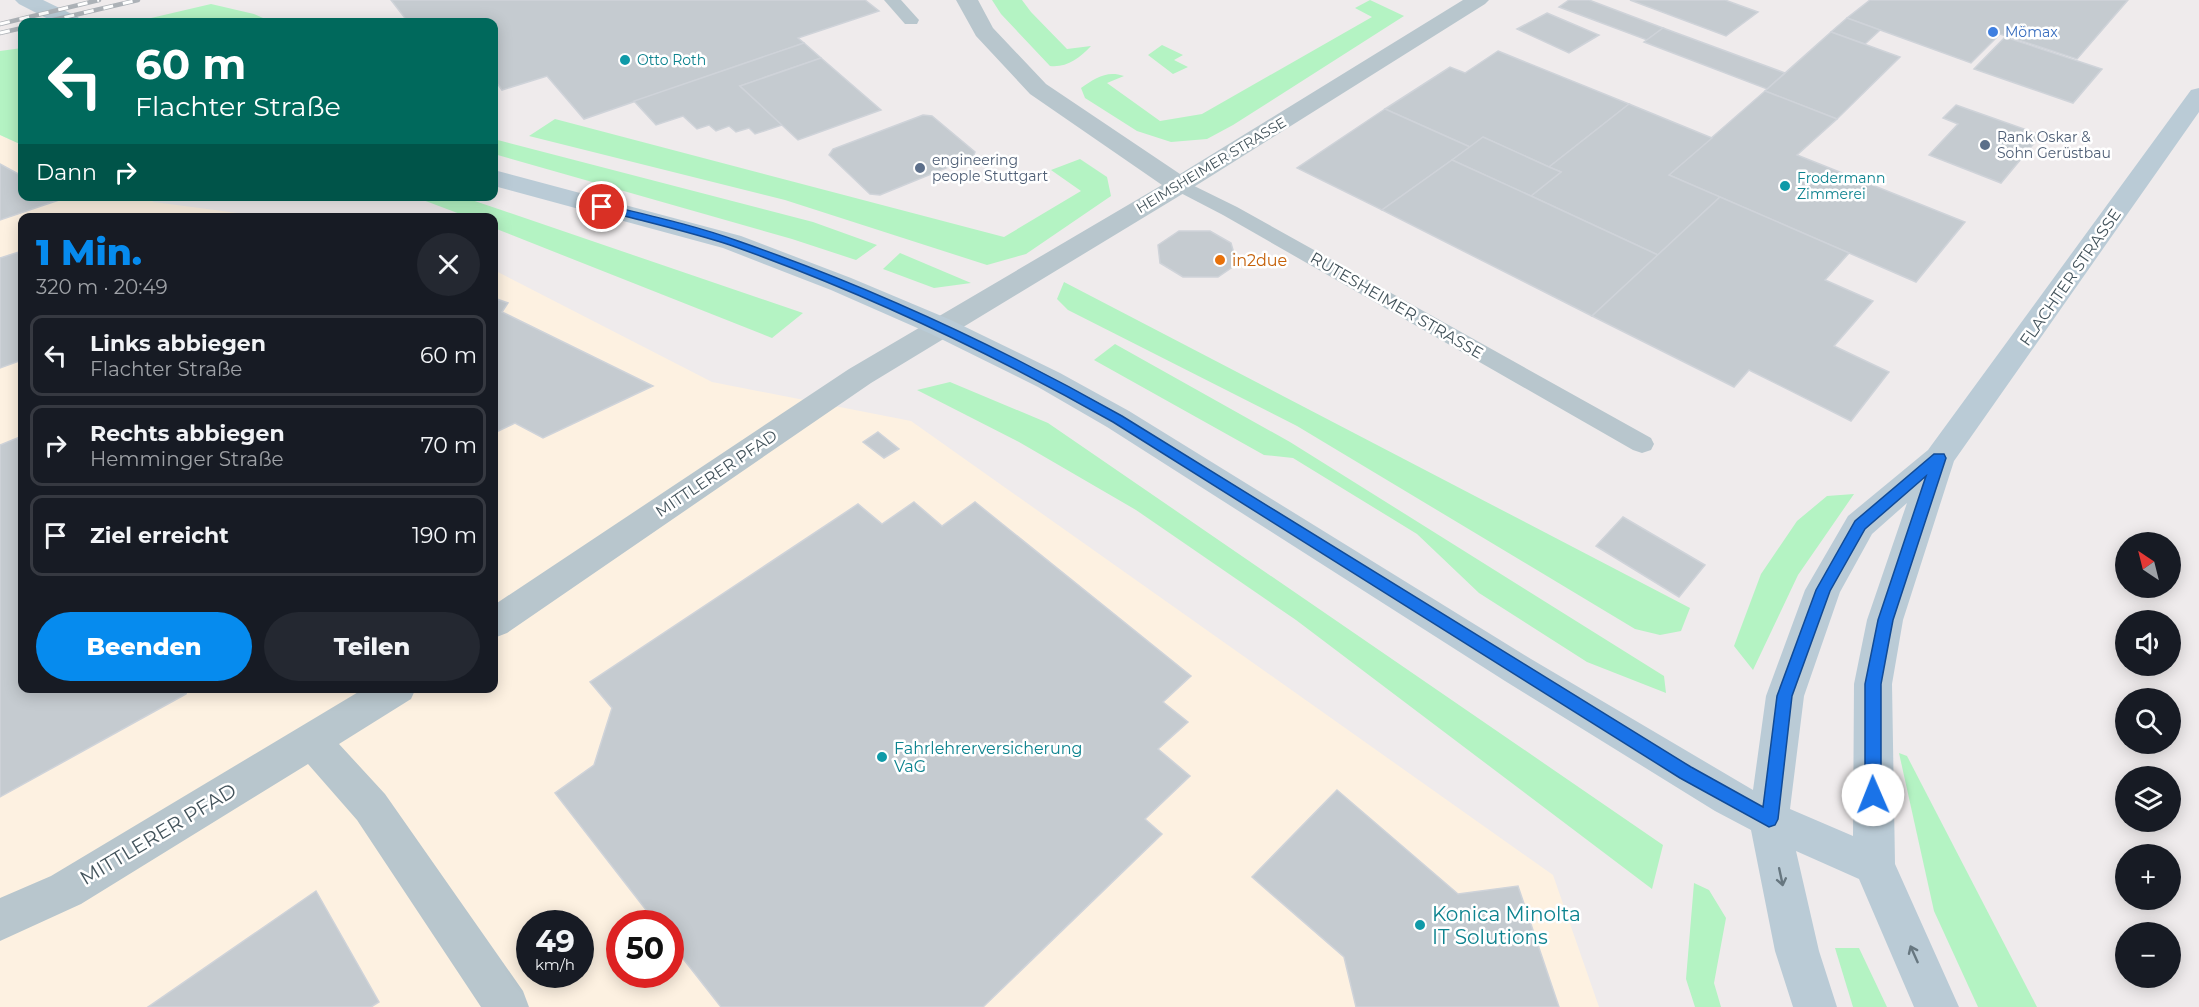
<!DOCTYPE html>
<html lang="de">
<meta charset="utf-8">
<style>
:root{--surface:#171b24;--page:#242831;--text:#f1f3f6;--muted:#9ea1a6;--line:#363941;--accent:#068bee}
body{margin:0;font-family:Montserrat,sans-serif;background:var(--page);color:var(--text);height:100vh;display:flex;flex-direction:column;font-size:22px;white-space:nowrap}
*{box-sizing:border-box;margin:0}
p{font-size:20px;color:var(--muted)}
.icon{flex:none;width:33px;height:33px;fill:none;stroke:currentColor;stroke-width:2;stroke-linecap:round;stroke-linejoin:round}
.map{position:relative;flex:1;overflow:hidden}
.sheet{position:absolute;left:18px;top:213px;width:480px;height:480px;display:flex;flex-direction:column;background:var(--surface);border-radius:12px;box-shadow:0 3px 15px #0003}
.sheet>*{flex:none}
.top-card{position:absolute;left:18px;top:18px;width:480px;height:183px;border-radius:12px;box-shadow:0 3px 15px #0003;background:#00695c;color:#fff;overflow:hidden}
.needle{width:39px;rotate:325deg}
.controls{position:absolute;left:2115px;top:532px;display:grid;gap:12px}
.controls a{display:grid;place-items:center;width:66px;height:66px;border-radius:50%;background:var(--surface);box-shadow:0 3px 15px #0003;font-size:30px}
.speed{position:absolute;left:516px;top:910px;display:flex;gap:12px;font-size:30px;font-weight:700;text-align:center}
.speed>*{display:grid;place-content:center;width:78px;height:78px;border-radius:50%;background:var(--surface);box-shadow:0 3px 15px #0003;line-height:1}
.speed small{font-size:15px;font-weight:400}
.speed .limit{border:9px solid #d22;background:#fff;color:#111}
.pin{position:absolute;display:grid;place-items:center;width:51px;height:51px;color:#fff;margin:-26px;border:3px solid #fff;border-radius:50%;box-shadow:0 2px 6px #0007}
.me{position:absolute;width:66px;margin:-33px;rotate:359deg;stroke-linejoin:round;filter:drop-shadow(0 0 4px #0008)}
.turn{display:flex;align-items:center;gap:21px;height:126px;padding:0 18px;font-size:27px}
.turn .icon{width:78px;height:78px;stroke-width:2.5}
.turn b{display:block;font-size:42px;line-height:51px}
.then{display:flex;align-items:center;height:57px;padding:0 18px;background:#0003;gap:12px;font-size:22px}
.round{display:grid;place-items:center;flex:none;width:63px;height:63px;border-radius:32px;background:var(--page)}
.headline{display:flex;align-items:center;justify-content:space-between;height:102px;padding:0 18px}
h1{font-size:36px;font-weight:800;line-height:45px;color:var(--accent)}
.primary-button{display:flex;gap:12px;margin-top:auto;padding:12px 18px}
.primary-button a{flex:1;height:69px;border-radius:36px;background:var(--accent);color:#fff;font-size:24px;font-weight:800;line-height:69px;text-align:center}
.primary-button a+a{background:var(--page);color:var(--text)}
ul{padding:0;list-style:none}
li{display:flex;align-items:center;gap:18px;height:81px;margin:0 12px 9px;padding:0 6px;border:3px solid var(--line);border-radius:12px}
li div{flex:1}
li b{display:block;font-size:22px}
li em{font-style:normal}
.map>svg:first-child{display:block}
</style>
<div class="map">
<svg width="2199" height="1007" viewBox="0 0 2199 1007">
<rect width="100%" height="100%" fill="#efebec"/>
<path fill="#fdf1e1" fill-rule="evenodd" d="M0 135 22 145V196L142 197 154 202 267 217 22 218V688H494V270L712 382 911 421 1553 875 1599 1007H0ZM530 924H580V975H530ZM620 924H670V975H620Z"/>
<g fill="#b4f3c3">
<path d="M992 0H1022L1031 12 1067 49 1091 46C1080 58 1066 68 1050 66L1001 14Z"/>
<path d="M1370 0 1404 16 1233 125 1207 139 1171 142 1137 131 1085 98 1081 88C1095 78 1107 70 1124 76L1107 83 1160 121 1202 114 1372 17 1355 8Z"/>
<polygon points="211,4 254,14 272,22 134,22"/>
<polygon points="1162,45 1183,55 1174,60 1188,67 1173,74 1148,55"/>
<polygon points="22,48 22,145 0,135 0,51"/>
<polygon points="555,119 1004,237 1081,191 1051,170 1080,159 1107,177 1111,196 1026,254 987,265 785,200 529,136"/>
<polygon points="494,139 813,222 877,245 856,260 792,239 494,154"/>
<polygon points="415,197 463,197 803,313 772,338 494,228 494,218 468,217"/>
<polygon points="900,253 971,283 934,288 883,269"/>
<polygon points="1064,282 1690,608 1681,631 1660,635 1635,629 1297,426 1068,310 1057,299"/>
<polygon points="1115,344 1290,442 1664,676 1666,693 1587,662 1479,593 1417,534 1293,458 1264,455 1094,360"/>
<polygon points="950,382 1048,423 1663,845 1652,889 1296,620 1136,510 1019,442 917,390"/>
<polygon points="1854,494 1798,575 1753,670 1734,646 1761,574 1797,521 1827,496"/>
<polygon points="1899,753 1907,756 2037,1007 1978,1007 1934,911"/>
<polygon points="1694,883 1709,890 1726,918 1714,983 1721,1007 1695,1007 1686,979"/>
<polygon points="1835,948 1859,948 1887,1007 1853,1007"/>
</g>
<g fill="#c5cbd0" stroke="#cfd3d9" stroke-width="1.5">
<polygon points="391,0 865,0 879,11 798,38 804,43 584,119 547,76 502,90 494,79 494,22 408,22"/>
<polygon points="1569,0 1589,0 1663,28 1647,40 1559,7"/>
<polygon points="1630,0 1725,0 1758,12 1726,36"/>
<polygon points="1870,0 2128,0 2077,59 2000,34 1971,63 1847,18"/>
<polygon points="1547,13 1599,35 1569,53 1517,29"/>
<polygon points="1847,18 1880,30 1865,44 1831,32"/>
<polygon points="1663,28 1785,73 1767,89 1644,42"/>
<polygon points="1831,32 1900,57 1837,119 1765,91"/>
<polygon points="2005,37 2102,69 2073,103 1974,69"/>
<polygon points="804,43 821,58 740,86 782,125 755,134 749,128 736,132 729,126 716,131 709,125 697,129 683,116 656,125 634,101"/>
<polygon points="1498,51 1629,104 1549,167 1483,137 1470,147 1385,109 1450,67 1465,73"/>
<polygon points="821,58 881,110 798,140 740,86"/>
<polygon points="1765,91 1837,119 1797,155 1965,222 1916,282 1669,175"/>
<polygon points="1629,104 1712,138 1669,175 1720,197 1658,255 1531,196 1561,172 1549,167"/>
<polygon points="1956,105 2041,135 2001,183 1929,155 1958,124 1943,118"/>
<polygon points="1385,109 1470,147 1382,210 1297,168"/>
<polygon points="923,115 932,116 975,152 973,157 880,195 870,194 829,155 833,149"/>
<polygon points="1483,137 1549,167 1561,172 1531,196 1452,160"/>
<polygon points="1452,160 1531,196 1658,255 1592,316 1382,210"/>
<polygon points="0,164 22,176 22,196 65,198 0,220"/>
<polygon points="1720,197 1849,253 1825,280 1873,301 1834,346 1889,372 1851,421 1749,370 1734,387 1592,316"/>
<polygon points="1179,231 1210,231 1231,243 1237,264 1218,277 1183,277 1160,263 1158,245"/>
<polygon points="22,251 22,360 0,368 0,258"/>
<polygon points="494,298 508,303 502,312 653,386 543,438 515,423 494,433"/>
<polygon points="878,432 899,449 884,458 863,442"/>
<polygon points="22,436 22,688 188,688 186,694 0,797 0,445"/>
<polygon points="914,502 942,526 975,502 1191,676 1163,702 1188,722 1158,749 1190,776 1145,819 1162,834 983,1007 721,1007 670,942 670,924 657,924 555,793 594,765 612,708 590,682 858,504 882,524"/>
<polygon points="1623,517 1705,565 1679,597 1596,546"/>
<polygon points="1337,790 1458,894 1518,886 1559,1007 1356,1007 1344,957 1252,877"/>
<polygon points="316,891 379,1002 371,1007 148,1007"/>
</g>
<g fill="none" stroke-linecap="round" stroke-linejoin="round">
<g fill="#b8c6cd" fill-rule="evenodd">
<polygon points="884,0 901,0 919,20 917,24 905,24"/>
<polygon points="1180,179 1237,207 1651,438 1654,444 1651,450 1642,453 1633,450 1223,215 1173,189 1170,185 1173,181"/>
</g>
<g fill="#b8c6cd" fill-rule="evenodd">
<polygon points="956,0 978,0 993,28 1046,84 1180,174 1463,0 1489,0 1485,4 1189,190 871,383 507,633 494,638 494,605 849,369 1162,185 1030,94 976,36"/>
<polygon points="365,688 416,688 411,699 339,744 385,794 523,991 529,1007 481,1007 357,820 308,764 81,904 0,941 0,898 51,876"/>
</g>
<g fill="#bacbd6" fill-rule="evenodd">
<polygon points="15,0 43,0 78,17 81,22 54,22 19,4"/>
<path d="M2199 88V112L1954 461 1903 620 1892 684 1895 864 1959 1007H1914L1859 879 1796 851 1819 951 1837 1007H1793L1775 951 1751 830 1715 811 1505 681 1107 427 1038 387 931 334 831 290 723 248 494 186V170L741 236 851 278 951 320 1060 373 1129 411 1531 659 1753 790 1766 696 1805 590 1848 516 1928 450 2191 90ZM1907 503 1867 620 1854 684 1853 836 1790 809 1804 696 1840 592 1872 534Z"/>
</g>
<defs>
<g id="rail">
<polyline points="45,22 138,0"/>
<polyline points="0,24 99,0"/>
<polyline points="0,33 22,28"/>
</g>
</defs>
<use href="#rail" stroke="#adb2b7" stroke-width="4.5"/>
<use href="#rail" stroke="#fff" stroke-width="3" stroke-dasharray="10" stroke-linecap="butt"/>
</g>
<defs><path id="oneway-shaft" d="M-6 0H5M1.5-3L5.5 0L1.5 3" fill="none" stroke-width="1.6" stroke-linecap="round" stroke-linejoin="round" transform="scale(1.5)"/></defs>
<g stroke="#677780">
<use href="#oneway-shaft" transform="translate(1781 877) rotate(78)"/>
<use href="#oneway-shaft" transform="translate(1914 954) rotate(-114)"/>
</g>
<path fill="#1a73e8" stroke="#114b97" stroke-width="1.5" d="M602 204C647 215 694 225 738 241 871 287 1000 347 1122 416L1691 767 1763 807 1777 696 1816 590 1855 521 1934 454H1944L1946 458 1893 620 1889 641 1881 684V795L1879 800 1873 802 1867 800 1865 795V684L1878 620 1926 476 1865 529 1830 591 1792 696 1778 819 1775 825 1769 827 1680 778 1113 422C991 353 863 292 730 245 687 231 642 221 598 209L597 207Z"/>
<circle fill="#3f7fe0" stroke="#fff" stroke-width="2" cx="1993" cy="32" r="6"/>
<g fill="#0f9aa8" stroke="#fff" stroke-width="2">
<circle cx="625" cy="60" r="6"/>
<circle cx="1785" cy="186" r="6"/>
<circle cx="882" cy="757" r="6"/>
<circle cx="1420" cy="925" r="6"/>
</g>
<g fill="#5c6f8a" stroke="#fff" stroke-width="2">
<circle cx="1985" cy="145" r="6"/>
<circle cx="920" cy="168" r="6"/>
</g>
<circle fill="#e8710a" stroke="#fff" stroke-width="2" cx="1220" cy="260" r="6"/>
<g text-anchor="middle" stroke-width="5" stroke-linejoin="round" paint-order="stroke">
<g font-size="14" fill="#366cbe" stroke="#fff" text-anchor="start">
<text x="2005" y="37">Mömax</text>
</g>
<g font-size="14" fill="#0d838f" stroke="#fff" text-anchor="start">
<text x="637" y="65">Otto Roth</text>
<text x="1797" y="183">Frodermann<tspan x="1797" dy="16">Zimmerei</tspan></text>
</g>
<g font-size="14" fill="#4e5e75" stroke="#fff" text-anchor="start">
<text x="1997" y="142">Rank Oskar &amp;<tspan x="1997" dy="16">Sohn Gerüstbau</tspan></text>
<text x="932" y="165">engineering<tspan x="932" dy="16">people Stuttgart</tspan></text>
</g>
<g font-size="14" fill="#43535b" stroke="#fff">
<text transform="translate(1211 165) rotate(-31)" y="5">HEIMSHEIMER STRASSE</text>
</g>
<g font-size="16" fill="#c56008" stroke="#fff" text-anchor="start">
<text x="1232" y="266">in2due</text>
</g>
<g font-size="16" fill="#43535b" stroke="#fff">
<text transform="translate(2070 277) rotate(-55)" y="6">FLACHTER STRASSE</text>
<text transform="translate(1397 305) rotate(30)" y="6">RUTESHEIMER STRASSE</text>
<text transform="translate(716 473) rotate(-34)" y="6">MITTLERER PFAD</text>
</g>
<g font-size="16" fill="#0d838f" stroke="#fff" text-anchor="start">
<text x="894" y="754">Fahrlehrerversicherung<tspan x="894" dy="18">VaG</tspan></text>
</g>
<g font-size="20" fill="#43535b" stroke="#fff">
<text transform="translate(158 834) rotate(-31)" y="7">MITTLERER PFAD</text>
</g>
<g font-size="20" fill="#0d838f" stroke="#fff" text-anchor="start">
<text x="1432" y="921">Konica Minolta<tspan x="1432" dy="23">IT Solutions</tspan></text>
</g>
</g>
</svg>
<div class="controls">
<a><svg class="needle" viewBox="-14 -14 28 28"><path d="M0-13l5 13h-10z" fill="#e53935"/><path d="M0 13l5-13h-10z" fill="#9ea1a6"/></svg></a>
<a><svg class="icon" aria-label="sound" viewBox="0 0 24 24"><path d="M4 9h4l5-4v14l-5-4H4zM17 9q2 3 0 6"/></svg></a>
<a><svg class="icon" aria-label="search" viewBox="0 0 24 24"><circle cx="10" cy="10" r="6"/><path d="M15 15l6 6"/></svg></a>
<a><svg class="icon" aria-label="layers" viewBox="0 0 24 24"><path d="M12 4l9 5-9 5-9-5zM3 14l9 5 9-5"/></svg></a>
<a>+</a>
<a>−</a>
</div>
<div class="speed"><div>49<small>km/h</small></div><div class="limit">50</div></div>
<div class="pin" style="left:602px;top:207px;background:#d93025"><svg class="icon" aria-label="arrive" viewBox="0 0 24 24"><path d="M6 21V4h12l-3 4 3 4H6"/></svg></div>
<svg class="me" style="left:1873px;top:795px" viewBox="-20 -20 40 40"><circle r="19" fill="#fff"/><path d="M0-13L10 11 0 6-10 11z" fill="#1a73e8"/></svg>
<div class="top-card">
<div class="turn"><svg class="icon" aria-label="left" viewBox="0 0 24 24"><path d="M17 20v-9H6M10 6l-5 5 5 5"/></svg><div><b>60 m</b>Flachter Straße</div></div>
<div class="then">Dann<svg class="icon" aria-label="right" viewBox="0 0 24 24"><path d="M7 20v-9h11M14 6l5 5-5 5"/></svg></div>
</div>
<section class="sheet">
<div class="headline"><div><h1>1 Min.</h1><p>320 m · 20:49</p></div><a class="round"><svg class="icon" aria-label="close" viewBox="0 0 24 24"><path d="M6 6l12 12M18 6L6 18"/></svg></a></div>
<ul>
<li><svg class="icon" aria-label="left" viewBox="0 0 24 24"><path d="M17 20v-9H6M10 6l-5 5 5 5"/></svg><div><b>Links abbiegen</b><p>Flachter Straße</p></div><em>60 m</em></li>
<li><svg class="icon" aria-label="right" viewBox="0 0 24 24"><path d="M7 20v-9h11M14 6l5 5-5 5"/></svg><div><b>Rechts abbiegen</b><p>Hemminger Straße</p></div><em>70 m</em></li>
<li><svg class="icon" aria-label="arrive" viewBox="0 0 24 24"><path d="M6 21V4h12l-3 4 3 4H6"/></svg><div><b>Ziel erreicht</b></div><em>190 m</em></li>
</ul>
<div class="primary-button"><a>Beenden</a><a>Teilen</a></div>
</section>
</div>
